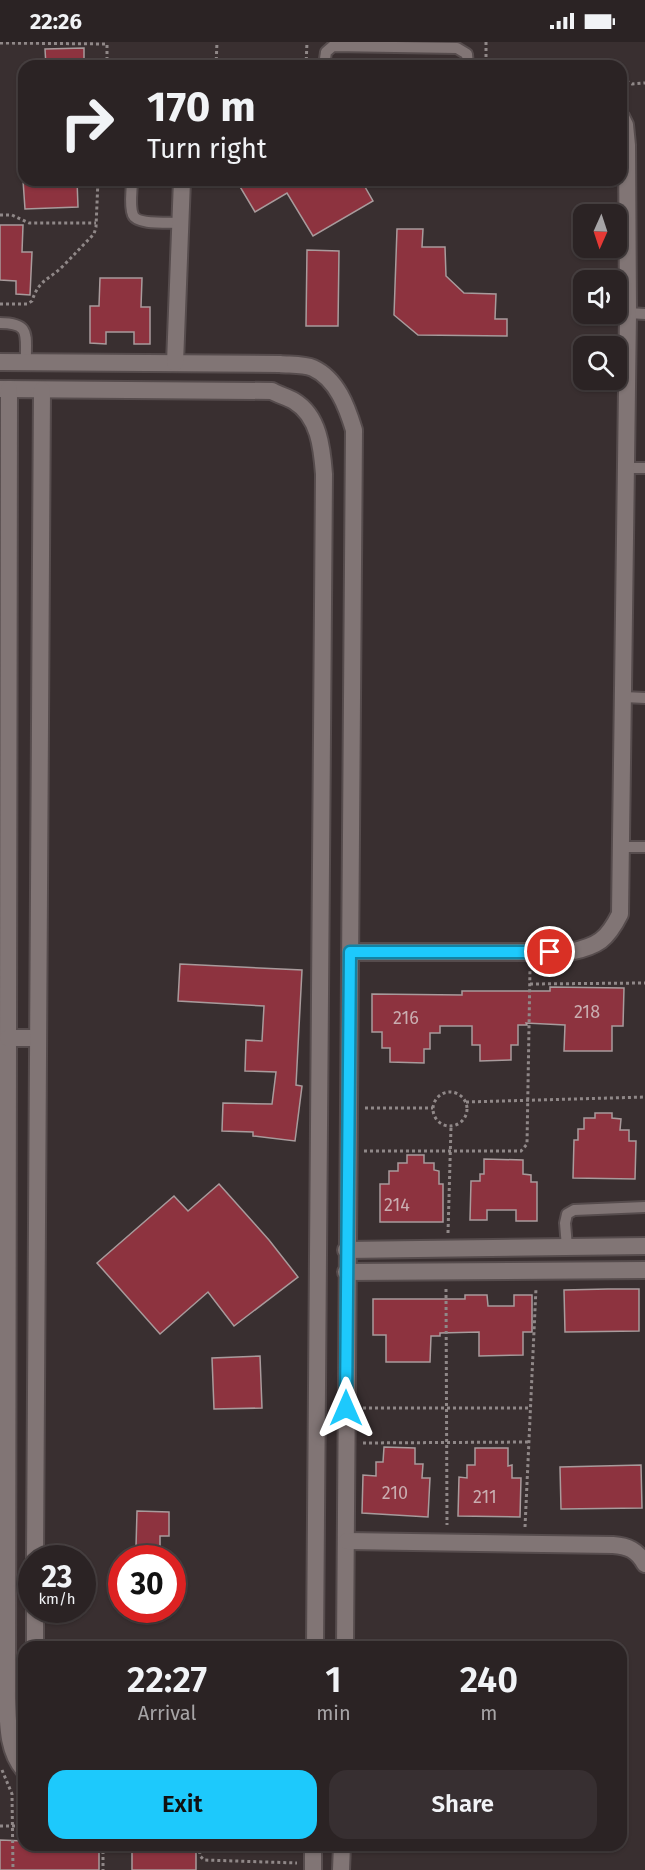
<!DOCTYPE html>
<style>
:root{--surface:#2b2324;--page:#372f31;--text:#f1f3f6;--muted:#a6a4a6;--line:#474041;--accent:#1dc9fc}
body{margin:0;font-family:"Fira Sans",sans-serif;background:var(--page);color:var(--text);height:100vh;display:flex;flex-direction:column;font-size:22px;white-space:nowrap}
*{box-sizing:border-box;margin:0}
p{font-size:20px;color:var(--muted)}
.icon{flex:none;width:33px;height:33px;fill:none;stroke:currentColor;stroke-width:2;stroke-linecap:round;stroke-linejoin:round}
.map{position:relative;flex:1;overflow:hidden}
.side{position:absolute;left:18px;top:1599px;width:609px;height:210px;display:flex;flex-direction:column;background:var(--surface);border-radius:18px;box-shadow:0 2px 4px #0004,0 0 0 2px var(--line)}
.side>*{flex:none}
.banner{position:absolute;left:18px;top:18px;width:609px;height:126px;border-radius:18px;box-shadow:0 2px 4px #0004,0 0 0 2px var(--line);background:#2b2324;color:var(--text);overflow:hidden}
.needle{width:39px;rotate:183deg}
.tools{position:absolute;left:573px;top:162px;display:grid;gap:12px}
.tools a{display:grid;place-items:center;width:54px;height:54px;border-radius:12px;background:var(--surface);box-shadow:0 2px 4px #0004,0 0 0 2px var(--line);font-size:30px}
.speed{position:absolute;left:18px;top:1503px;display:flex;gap:12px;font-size:30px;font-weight:700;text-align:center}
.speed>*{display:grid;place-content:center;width:78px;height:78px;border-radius:50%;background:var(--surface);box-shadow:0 2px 4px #0004,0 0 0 2px var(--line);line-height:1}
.speed small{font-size:15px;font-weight:400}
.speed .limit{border:9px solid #d22;background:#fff;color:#111}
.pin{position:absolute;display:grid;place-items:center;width:51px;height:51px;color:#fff;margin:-26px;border:3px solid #fff;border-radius:50%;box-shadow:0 2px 6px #0007}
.me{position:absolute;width:66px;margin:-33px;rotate:0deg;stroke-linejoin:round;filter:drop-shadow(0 0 4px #0008)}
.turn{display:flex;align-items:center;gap:21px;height:126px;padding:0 30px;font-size:27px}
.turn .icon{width:78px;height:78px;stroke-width:2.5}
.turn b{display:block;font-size:42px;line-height:51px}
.eta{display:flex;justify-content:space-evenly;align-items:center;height:102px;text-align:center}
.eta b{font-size:36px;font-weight:600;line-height:42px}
.primary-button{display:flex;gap:12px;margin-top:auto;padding:12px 30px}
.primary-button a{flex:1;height:69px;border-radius:18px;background:var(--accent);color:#111;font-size:24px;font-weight:600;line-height:69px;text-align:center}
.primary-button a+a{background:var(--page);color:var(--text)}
.status{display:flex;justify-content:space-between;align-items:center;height:42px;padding:0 30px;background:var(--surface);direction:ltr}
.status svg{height:16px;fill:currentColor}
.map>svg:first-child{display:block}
</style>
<div class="status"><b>22:26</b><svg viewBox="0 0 49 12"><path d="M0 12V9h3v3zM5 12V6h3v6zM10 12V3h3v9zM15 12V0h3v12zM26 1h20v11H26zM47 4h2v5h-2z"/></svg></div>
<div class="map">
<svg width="645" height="1828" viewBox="0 0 645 1828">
<rect width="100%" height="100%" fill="#392f30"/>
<g fill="#8d333f" stroke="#a89b9c" stroke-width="1.5">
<polygon points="84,6 84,21 75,22 75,24 46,24 45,7"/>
<polygon points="23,138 77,138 78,165 25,167"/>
<polygon points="236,138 361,138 373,159 313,194 287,151 255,170"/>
<polygon points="0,183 23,183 22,210 32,210 30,253 16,252 16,239 0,238"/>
<polygon points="397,187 423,187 422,205 445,205 446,234 464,251 496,252 495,277 507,277 507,294 418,293 394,273"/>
<polygon points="307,208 339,209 338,284 306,284"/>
<polygon points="100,236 142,236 141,265 150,265 150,302 134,302 134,290 106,290 106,302 90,301 90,264 99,264"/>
<polygon points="180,922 302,928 296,1043 302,1044 295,1099 253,1094 253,1090 222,1089 223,1061 272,1062 276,1030 245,1029 246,998 262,999 264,964 178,959"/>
<polygon points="550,945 624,946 623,984 612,984 612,1009 564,1009 565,983 526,981 527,983 518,983 518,1003 511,1003 511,1018 480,1019 480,1003 472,1003 472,984 440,984 440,991 430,991 430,1007 424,1007 424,1021 390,1020 390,1006 382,1006 382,990 372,990 372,952 462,953 462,949 550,949"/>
<polygon points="595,1071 612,1071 612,1076 621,1077 620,1088 629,1088 629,1099 636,1099 635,1137 573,1136 574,1098 578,1098 578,1087 584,1087 584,1076 595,1076"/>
<polygon points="407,1113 424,1113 424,1121 434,1121 434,1128 439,1129 439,1142 443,1142 443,1180 380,1180 380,1142 389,1142 389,1129 398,1129 398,1121 407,1121"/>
<polygon points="484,1117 523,1118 523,1132 531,1133 531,1140 537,1140 537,1179 516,1179 516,1168 487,1168 487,1178 470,1178 471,1139 480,1139 480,1132 484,1132"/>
<polygon points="219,1142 269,1198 298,1235 234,1284 208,1250 160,1292 97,1221 174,1154 188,1169"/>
<polygon points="608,1247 639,1247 639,1289 565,1290 564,1248"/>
<polygon points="465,1253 487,1253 488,1264 514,1264 514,1253 532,1253 532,1290 523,1290 523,1313 479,1314 479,1290 440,1291 440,1294 431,1294 430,1320 386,1320 386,1293 373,1293 373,1257 465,1257"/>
<polygon points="260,1314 262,1366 214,1367 212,1316"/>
<polygon points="384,1405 415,1406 415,1422 423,1422 422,1436 430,1436 428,1475 362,1471 363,1433 376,1434 376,1420 383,1420"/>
<polygon points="475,1406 508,1406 508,1424 512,1423 512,1436 521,1436 520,1475 458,1474 459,1435 467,1436 467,1423 475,1423"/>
<polygon points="641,1423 642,1466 561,1467 560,1425"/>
<polygon points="137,1469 169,1470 169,1494 160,1494 160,1505 136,1505"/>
<polygon points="0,1798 24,1799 24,1803 99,1803 99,1828 0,1828"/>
<rect x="132" y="1807" width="64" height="21"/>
</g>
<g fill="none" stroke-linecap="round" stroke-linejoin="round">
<defs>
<g id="service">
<polyline points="324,24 326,10 333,4 457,6 467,12 468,24"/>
<path d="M132 138C132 148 129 164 133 173 137 183 170 180 180 181"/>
<polyline points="628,271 645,272"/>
<path d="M0 281C32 281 25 294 26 320"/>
<polyline points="626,426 645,426"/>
<polyline points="624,655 645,656"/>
<polyline points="622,805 645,805"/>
<polyline points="567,1205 565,1181 567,1172 574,1168 645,1165"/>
</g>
<g id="minor">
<path d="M0 320 280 322C289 323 304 322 313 326 337 337 347 365 354 388L345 1605"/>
<polyline points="175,321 182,138"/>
<path d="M0 347 272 349C279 353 287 355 294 359 319 374 322 406 324 432L315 1605"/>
<path d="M9 347 7 1656C8 1681 7 1708 24 1728"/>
<path d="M350 910H570C598 904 607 898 620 872L628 271 627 103 625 83 621 75"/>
<polyline points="8,996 38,996"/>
<polyline points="346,1208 645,1204"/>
<polyline points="346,1230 645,1228"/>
<path d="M347 1499 613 1503C628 1504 637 1508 645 1522"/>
<polyline points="35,1516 42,348"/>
<polyline points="35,1605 35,1568"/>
<polyline points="313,1828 313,1803"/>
<polyline points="341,1828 342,1803"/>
</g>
</defs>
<use href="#service" stroke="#564c4d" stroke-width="14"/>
<use href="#minor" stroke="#564c4d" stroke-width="20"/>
<g stroke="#908888" stroke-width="3" stroke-dasharray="3 3" stroke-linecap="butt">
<polyline points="486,0 486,19 489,24"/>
<polyline points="0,1 107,2"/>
<polyline points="107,24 107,0"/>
<polyline points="216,24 217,0"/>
<polyline points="306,24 307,0"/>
<polyline points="621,36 632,42 645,41"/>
<polyline points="0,173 12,173 29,181 96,181"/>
<path d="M0 262H27L32 259C39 237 49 238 63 224 74 213 84 202 94 192L96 185 98 138"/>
<polyline points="530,942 645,941"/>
<circle cx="450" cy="1067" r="17"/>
<polyline points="466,1060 645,1055"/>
<polyline points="365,1066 433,1066"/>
<polyline points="364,1109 521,1109 527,1102 530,927"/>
<polyline points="448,1191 451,1085"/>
<polyline points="446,1247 447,1483"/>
<polyline points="363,1366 531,1366"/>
<polyline points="363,1401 529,1400"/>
<polyline points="525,1485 536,1246"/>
<polyline points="2,1728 12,1752 13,1828"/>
<polyline points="0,1784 24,1784"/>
<polyline points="103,1803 103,1828"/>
<polyline points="199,1803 200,1814 204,1818 297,1821"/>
</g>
<use href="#service" stroke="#817575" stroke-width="10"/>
<use href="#minor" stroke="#817575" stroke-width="16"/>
</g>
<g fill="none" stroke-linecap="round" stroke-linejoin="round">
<defs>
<polyline id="route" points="346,1366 350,910 550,910"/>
</defs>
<use href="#route" stroke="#1383a4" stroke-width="15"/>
<use href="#route" stroke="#1dc9fc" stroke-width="10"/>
</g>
<g text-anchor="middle" stroke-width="6" stroke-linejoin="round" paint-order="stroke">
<g font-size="18" fill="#c9adb0">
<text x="587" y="976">218</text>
<text x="406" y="982">216</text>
<text x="397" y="1169">214</text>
<text x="395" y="1457">210</text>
<text x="485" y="1461">211</text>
</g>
</g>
</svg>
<div class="tools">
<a><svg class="needle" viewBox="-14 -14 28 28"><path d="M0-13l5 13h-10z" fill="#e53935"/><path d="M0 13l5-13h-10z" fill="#a6a4a6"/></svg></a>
<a><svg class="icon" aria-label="sound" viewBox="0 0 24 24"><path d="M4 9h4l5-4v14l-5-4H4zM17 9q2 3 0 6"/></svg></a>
<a><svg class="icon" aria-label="search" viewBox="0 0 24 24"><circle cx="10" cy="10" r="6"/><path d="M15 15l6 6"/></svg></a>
</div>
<div class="speed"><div>23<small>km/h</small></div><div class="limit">30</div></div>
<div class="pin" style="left:550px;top:910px;background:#d93025"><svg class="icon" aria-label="arrive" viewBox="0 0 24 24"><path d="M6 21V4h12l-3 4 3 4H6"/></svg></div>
<svg class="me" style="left:346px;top:1366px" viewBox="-20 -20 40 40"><path d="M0-17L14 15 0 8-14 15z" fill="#1dc9fc" stroke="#fff" stroke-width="4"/></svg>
<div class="banner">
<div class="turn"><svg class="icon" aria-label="right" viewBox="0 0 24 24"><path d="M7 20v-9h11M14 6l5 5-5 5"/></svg><div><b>170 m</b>Turn right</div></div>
</div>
<section class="side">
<div class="eta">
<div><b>22:27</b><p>Arrival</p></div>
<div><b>1</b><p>min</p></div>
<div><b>240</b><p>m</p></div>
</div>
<div class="primary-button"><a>Exit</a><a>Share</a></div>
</section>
</div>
